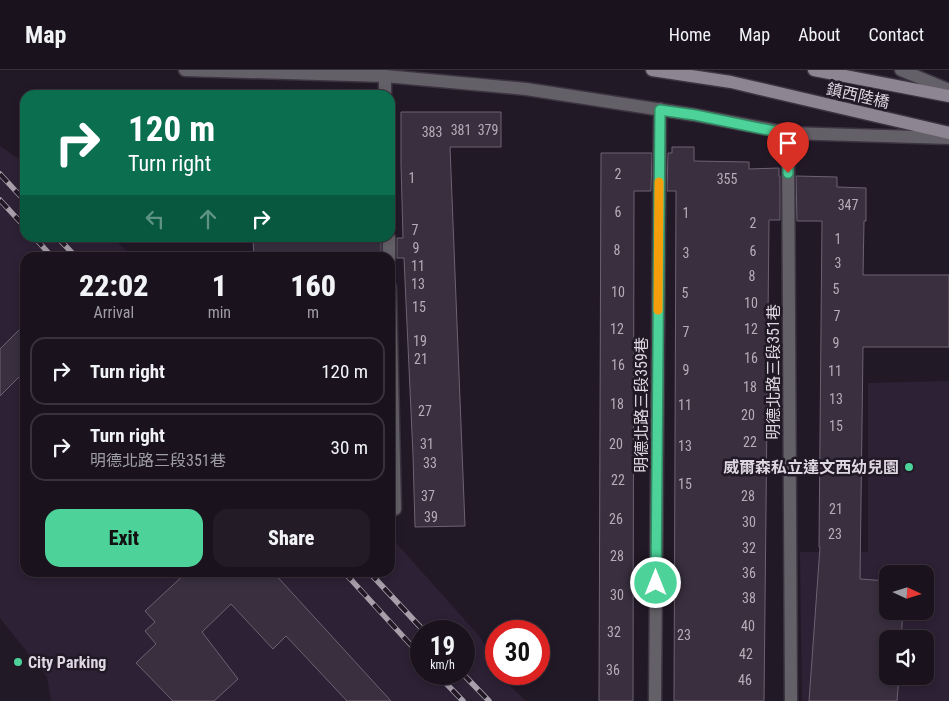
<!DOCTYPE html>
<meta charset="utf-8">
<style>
:root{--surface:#1a131d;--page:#231c26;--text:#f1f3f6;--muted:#9f9ea4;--line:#38323b;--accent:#4dd39a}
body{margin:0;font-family:"Roboto Condensed","Noto Sans TC",sans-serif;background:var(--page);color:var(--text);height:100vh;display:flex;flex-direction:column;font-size:19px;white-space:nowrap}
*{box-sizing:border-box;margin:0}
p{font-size:16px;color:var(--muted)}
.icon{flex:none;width:28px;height:28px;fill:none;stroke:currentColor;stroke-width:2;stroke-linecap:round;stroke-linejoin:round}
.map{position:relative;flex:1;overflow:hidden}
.side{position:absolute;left:20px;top:182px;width:375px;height:325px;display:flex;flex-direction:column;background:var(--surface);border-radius:15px;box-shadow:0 2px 8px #0003,0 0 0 1px var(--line)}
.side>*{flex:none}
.hud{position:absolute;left:20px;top:20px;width:375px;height:152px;border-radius:15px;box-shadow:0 2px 8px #0003,0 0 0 1px var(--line);background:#0b6e4f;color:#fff;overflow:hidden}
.needle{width:32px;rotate:94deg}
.fabs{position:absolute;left:879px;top:495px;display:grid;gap:10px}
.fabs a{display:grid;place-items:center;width:55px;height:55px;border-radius:10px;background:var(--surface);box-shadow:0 2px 8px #0003,0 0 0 1px var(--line);font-size:25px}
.speed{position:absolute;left:410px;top:550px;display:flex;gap:10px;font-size:25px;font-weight:700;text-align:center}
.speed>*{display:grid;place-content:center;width:65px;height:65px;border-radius:50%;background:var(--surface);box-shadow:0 2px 8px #0003,0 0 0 1px var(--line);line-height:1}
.speed small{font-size:12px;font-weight:400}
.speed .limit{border:8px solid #d22;background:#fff;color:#111}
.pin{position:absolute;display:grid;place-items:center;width:42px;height:42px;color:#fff;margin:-51px -21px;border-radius:50% 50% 50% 0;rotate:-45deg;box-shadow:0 0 5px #0007}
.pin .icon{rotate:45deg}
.me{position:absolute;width:55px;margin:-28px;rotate:0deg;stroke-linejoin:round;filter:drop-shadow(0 0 4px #0008)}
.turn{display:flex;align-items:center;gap:18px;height:105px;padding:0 25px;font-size:22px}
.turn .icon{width:65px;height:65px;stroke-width:2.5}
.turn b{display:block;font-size:35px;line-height:42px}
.lanes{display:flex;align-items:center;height:48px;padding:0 25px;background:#0003;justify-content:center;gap:25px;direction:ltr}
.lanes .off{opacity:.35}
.eta{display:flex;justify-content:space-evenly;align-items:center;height:85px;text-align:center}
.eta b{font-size:30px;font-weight:800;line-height:35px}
.action{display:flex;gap:10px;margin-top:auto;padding:10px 25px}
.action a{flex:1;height:58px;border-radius:15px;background:var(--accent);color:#111;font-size:20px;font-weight:800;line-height:58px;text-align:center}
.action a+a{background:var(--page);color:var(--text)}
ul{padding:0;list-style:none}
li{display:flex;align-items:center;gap:15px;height:68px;margin:0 10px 8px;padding:0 15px;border:2px solid var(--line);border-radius:15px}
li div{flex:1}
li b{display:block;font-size:19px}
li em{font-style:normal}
header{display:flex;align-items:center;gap:30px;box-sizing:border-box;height:70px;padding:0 25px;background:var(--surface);border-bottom:1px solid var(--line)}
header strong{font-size:24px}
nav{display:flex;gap:28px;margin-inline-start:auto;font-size:18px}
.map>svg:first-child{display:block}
</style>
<header>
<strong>Map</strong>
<nav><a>Home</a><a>Map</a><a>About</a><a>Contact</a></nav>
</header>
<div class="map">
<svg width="949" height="631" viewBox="0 0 949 631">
<rect width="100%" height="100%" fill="#221927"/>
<g fill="#2d2135" fill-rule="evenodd">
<path d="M0 76 25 93V168H113L133 187 25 188V502H390V466L480 567 496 596V604H501L506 612 526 631H51L47 607 0 548ZM421 561H464V604H421Z"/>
<path d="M949 311V631H802L800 482H868V313ZM888 504H925V541H888ZM888 569H925V606H888Z"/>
</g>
<g fill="#392f3f" stroke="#6c6273">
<polygon points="401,42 501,42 501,77 450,77 465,456 415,457 413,385 404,188 397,188 397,168 403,168 401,94"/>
<polygon points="672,77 694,77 694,91 749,92 749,99 779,98 779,106 780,106 780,150 769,150 764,631 674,631 676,121 667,121 668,83 672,83"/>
<polygon points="601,83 652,83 651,121 634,121 633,631 599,631"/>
<polygon points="796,106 837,107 837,117 866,118 866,151 864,151 863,205 949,205 949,277 863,277 860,509 888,511 888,541 903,541 901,569 888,569 888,606 899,606 897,631 809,631 820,477 819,477 822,151 797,151"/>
<polygon points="253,168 381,168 381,188 254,188"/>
<polygon points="25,254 25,301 0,326 0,279"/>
<polygon points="187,502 273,502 391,631 347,631 286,566 273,579 231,534 202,562 238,609 214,631 173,631 136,593 156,574 145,561 155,552 145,541"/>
</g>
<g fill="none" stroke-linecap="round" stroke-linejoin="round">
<defs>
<g id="minor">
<polyline points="185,0 385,6 526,19 695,45 788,63 949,68"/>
<polyline points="901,0 949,20"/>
<polyline points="385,6 385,25"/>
<polyline points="788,63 791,631"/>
<polyline points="389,168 389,188"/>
<polyline points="390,217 395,439"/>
<polyline points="655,631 660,39"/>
</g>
<g id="secondary">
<polyline points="652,0 731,12 949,63"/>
<polyline points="814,0 949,26"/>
</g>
</defs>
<use href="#minor" stroke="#3c3441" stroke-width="15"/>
<use href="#secondary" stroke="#3c3441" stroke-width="15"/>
<use href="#minor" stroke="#646067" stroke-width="12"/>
<use href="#secondary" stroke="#8d8592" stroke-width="12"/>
<defs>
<g id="rail">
<polyline points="0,104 25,131"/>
<polyline points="0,130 25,157"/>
<polyline points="35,168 53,188"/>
<polyline points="58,168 77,188"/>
<polyline points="344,502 421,586"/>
<polyline points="369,502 424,561"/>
<polyline points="437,604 463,631"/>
<polyline points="463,604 489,631"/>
</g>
</defs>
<use href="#rail" stroke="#a7a0ab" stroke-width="5.5"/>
<use href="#rail" stroke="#221927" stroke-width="4" stroke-dasharray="11" stroke-linecap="butt"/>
</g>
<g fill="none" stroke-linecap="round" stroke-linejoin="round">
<defs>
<polyline id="route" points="656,513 660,40 695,45 788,64 788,103"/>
</defs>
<use href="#route" stroke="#328964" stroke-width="12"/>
<use href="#route" stroke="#4dd39a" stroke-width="9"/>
<polyline stroke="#f59e0b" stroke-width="9" points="658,240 659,112"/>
</g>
<g fill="#4dd39a" stroke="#221927" stroke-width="2">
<circle cx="909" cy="397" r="5"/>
<circle cx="18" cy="592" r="5"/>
</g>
<g text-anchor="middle" stroke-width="5" stroke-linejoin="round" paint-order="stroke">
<g font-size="14" fill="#b5aeb9">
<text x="461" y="65">381</text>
<text x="488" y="65">379</text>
<text x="432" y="67">383</text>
<text x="618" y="109">2</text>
<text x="412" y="113">1</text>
<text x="727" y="114">355</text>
<text x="848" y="140">347</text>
<text x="618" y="147">6</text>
<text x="686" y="148">1</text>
<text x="753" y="158">2</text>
<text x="415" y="165">7</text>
<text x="838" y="174">1</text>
<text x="416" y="183">9</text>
<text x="617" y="185">8</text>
<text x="753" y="186">6</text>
<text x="686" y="188">3</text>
<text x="838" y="198">3</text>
<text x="418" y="201">11</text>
<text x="752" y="211">8</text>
<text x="418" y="219">13</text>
<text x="836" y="224">5</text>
<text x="618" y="227">10</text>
<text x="685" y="228">5</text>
<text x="751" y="238">10</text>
<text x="419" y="242">15</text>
<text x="837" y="251">7</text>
<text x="617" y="264">12</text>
<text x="751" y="264">12</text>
<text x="686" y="267">7</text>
<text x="420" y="276">19</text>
<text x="836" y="278">9</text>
<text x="751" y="293">16</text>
<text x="421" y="294">21</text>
<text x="618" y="300">16</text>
<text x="686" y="305">9</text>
<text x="835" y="306">11</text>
<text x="750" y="322">18</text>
<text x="836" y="334">13</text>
<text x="617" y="339">18</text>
<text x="685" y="340">11</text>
<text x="425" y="346">27</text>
<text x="748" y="350">20</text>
<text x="836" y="361">15</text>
<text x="750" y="377">22</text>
<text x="427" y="379">31</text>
<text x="616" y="379">20</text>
<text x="685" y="381">13</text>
<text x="430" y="398">33</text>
<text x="618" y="415">22</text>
<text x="685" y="419">15</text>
<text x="428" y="431">37</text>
<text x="748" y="431">28</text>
<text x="836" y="444">21</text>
<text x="431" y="452">39</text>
<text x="616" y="454">26</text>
<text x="749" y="457">30</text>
<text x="835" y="469">23</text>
<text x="749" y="483">32</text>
<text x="617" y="491">28</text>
<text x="749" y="508">36</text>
<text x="617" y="530">30</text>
<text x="749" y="533">38</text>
<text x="748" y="561">40</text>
<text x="614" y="567">32</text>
<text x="684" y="570">23</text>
<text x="746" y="589">42</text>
<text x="613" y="605">36</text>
<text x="745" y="615">46</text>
</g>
<g font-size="16" fill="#ded8e2" stroke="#221927">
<text transform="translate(858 25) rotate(13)" y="6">鎮西陸橋</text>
<text transform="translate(773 302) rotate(-90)" y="6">明德北路三段351巷</text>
<text transform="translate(641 335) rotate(-90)" y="6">明德北路三段359巷</text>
</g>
<g font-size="16" font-weight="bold" fill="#ded8e2" stroke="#221927" text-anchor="end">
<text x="899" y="403">威爾森私立達文西幼兒園</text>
<text x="28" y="598" text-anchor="start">City Parking</text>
</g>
</g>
</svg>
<div class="fabs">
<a><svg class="needle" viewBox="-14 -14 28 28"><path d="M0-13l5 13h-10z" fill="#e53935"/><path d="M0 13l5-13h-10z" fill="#9f9ea4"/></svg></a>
<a><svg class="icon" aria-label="sound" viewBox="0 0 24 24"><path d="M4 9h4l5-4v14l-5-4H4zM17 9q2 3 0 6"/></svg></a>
</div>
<div class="speed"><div>19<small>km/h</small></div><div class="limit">30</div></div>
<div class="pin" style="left:788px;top:103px;background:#d93025"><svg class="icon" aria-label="arrive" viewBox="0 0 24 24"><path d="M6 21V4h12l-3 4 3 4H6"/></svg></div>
<svg class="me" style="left:656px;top:513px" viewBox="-20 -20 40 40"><circle r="17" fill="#4dd39a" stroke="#fff" stroke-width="3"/><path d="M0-11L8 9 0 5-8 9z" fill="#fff"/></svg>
<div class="hud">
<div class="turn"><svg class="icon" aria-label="right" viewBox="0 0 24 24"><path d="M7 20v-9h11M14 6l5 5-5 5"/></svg><div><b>120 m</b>Turn right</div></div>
<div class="lanes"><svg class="icon off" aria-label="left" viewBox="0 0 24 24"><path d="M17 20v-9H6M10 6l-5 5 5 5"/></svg><svg class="icon off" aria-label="ahead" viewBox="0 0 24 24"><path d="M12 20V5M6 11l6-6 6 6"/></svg><svg class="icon" aria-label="right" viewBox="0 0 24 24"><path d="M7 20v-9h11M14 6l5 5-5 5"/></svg></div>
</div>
<section class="side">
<div class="eta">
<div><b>22:02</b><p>Arrival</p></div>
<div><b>1</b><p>min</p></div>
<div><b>160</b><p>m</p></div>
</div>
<ul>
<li><svg class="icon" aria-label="right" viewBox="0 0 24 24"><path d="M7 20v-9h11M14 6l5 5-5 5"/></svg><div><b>Turn right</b></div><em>120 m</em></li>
<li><svg class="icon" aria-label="right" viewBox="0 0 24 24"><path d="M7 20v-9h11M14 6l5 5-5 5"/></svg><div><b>Turn right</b><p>明德北路三段351巷</p></div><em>30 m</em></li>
</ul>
<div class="action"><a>Exit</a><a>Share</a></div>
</section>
</div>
